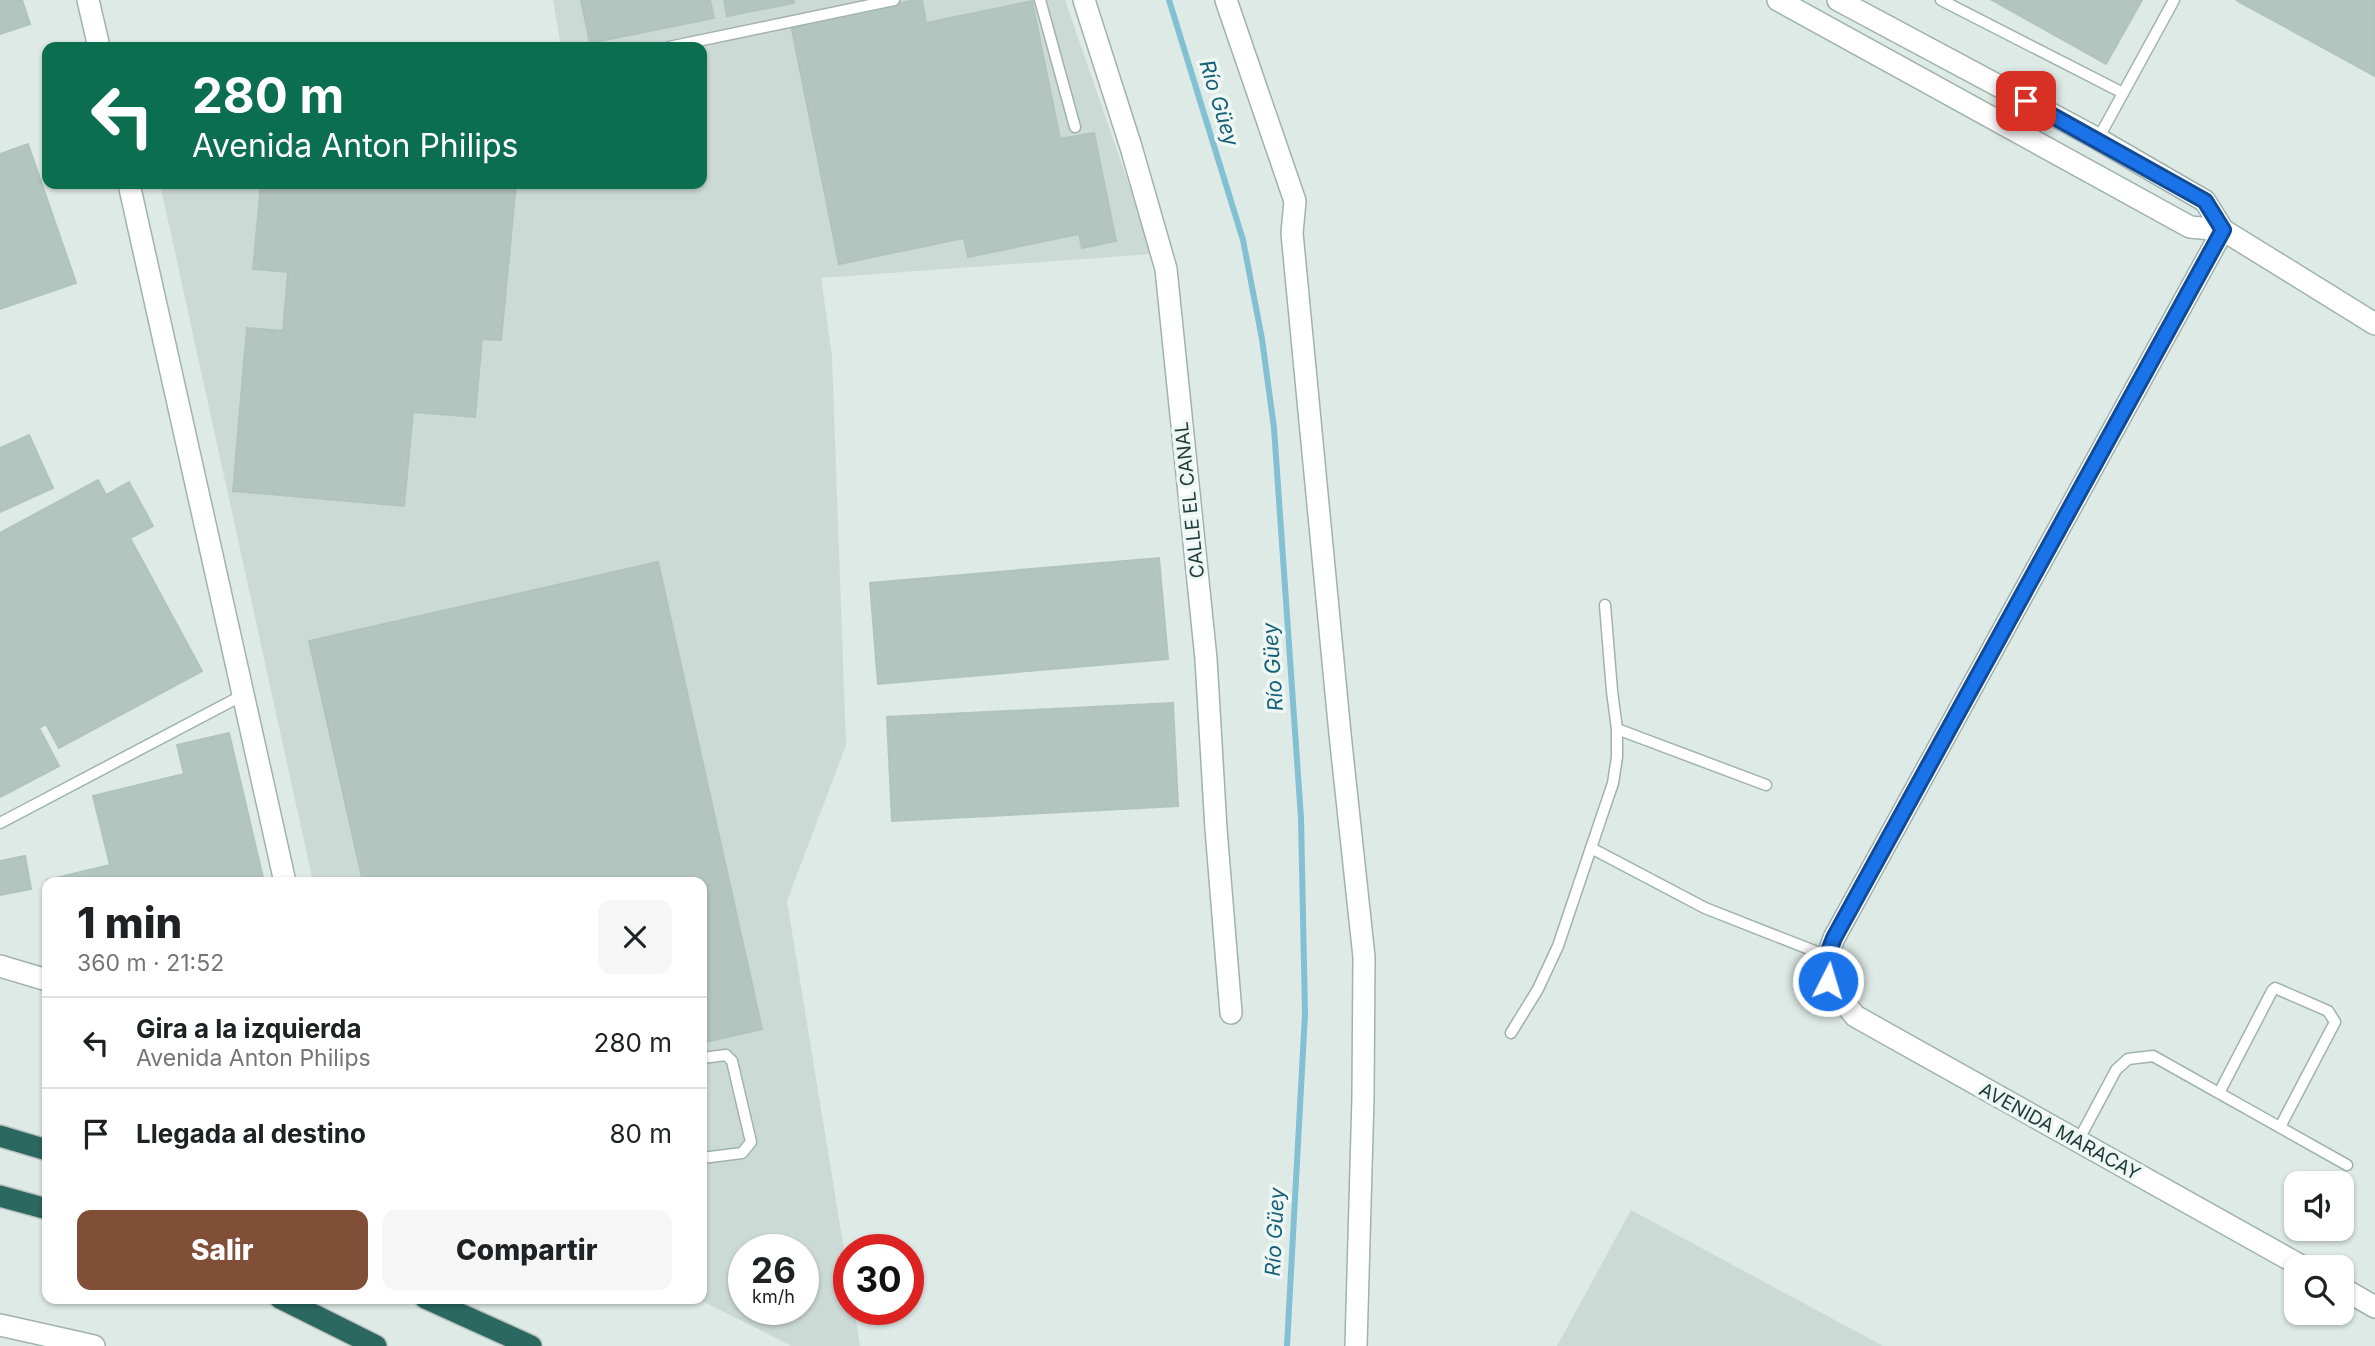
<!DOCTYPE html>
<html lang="es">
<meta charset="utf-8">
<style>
:root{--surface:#fff;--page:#f6f6f6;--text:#202124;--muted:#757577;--line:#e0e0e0;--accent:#814e37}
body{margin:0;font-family:Inter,sans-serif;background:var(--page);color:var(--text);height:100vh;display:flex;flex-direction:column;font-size:26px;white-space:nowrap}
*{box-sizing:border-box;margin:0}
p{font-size:23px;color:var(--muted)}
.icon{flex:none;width:38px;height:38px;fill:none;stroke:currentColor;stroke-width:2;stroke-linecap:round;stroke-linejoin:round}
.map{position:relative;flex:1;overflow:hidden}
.sheet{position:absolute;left:42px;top:877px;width:665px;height:427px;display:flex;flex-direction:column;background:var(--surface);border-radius:14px;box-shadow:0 2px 5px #0004}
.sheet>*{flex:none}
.banner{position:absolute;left:42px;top:42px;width:665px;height:147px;border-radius:14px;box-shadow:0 2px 5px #0004;background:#0b6e4f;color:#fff;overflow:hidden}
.tools{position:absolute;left:2284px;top:1171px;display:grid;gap:14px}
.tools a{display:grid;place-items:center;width:70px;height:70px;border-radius:14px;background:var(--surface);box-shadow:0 2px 5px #0004;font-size:35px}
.speed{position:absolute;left:728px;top:1234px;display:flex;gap:14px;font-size:35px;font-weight:700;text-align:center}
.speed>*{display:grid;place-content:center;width:91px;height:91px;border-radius:50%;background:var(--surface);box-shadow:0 2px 5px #0004;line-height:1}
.speed small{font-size:18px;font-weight:400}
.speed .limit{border:10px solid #d22;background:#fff;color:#111}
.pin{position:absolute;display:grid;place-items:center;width:60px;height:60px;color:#fff;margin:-30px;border-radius:14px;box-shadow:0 4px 10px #0006}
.me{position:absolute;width:77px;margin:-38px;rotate:5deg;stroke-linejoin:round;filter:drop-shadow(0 0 5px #0008)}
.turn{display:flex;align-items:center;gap:24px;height:147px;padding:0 35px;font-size:32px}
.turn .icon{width:91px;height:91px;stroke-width:2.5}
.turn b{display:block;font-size:49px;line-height:60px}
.round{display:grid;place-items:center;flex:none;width:74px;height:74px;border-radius:14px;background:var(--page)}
.overview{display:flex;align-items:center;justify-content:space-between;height:119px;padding:0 35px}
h1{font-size:42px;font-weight:800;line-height:52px}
.cta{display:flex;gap:14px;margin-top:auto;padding:14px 35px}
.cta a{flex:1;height:80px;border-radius:14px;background:var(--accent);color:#fff;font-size:28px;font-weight:800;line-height:80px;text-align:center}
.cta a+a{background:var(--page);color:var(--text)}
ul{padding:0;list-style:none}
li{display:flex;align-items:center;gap:21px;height:91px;padding:0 35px;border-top:2px solid var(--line)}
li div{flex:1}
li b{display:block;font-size:26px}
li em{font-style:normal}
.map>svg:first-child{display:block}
</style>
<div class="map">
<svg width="2375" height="1346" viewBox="0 0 2375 1346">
<rect width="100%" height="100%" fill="#deeae6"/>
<g fill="#ccdad5" fill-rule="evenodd">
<path d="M553 0H1065L1153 254 821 278 832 356 846 745 787 901 849 1280V1309H854L860 1346H791L698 1299 702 1298V882H313L160 184H702V47H561ZM744 1250H803V1309H744Z"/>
<polygon points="1631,1210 1883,1346 1557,1346"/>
</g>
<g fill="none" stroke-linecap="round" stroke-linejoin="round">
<polyline stroke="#83c0d3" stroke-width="6" points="1169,0 1243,240 1262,339 1274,428 1301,818 1305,1014 1287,1346"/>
</g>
<g fill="#b3c5bf" stroke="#b0c4bd" stroke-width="2">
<polygon points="0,0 22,0 30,24 0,34"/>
<polygon points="581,0 710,0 714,18 590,43"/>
<polygon points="724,0 793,0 794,3 727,16"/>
<polygon points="915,0 922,0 926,23 1032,1 1060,139 1094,133 1116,241 1082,248 1079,234 968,257 964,238 839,264 791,25"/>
<polygon points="1992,0 2142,0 2106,64"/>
<polygon points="2236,0 2375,0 2375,76"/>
<polygon points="28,144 76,283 0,309 0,154"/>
<polygon points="261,184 516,184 501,340 482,339 475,417 413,412 404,506 233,491 247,328 283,331 288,272 253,269"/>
<polygon points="29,435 53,488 0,512 0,448"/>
<polygon points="98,480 106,495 129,482 153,526 130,538 202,671 59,748 46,724 39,728 59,766 0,797 0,533"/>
<polygon points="1159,558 1168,659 878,684 870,583"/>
<polygon points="658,562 762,1029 702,1043 702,882 363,882 309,641"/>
<polygon points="1173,703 1178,806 892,821 887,717"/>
<polygon points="229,733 264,882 47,882 47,880 110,865 93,796 184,774 177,745"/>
<polygon points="25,856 31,889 0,895 0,861"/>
</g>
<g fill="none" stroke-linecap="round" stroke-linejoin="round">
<defs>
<g id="service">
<polyline points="1040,0 1075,127"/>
<polyline points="1941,0 2123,93"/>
<polyline points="669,47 894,0"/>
<polyline points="2098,139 2174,0"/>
<polyline points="1617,729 1766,785"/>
<polyline points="0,823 243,695"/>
<polyline points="1591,848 1613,783 1617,757 1617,729 1612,691 1605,605"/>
<polyline points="1511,1033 1538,989 1558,946 1591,848 1705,908 1827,956"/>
<polyline points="702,1058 726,1055 732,1061 751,1142 742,1153 702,1158"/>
<polyline points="2219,1093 2272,991 2275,988 2328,1011 2335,1022 2280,1127"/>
<polyline points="2078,1141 2116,1070 2128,1059 2153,1056 2347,1165"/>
</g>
<g id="minor">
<polyline points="88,0 99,47"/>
<polyline points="1084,0 1131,147 1166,269 1206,659 1216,829 1231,1013"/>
<polyline points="1226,0 1295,201 1292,233 1340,734 1364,957 1363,1097 1356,1346"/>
<polyline points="1778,0 2190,227 2223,230"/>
<polyline points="1838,0 2098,139 2205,201 2223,230 2375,324"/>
<polyline points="129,184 285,882"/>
<path d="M2223 230 1834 938C1818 979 1831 985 1855 1016L2303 1267"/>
<polyline points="0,966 47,980"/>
<polyline points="2342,1288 2375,1307"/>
<polyline points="0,1325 94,1346"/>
</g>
<g id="motorway">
<polyline points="0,1136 47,1150"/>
<polyline points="0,1196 47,1209"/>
<polyline points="280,1298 376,1346"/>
<polyline points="425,1298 531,1346"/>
</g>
</defs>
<use href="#service" stroke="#a1b2ad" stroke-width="13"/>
<use href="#minor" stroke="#a1b2ad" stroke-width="24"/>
<use href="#motorway" stroke="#bcc4c2" stroke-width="24"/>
<use href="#service" stroke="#fff" stroke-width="10"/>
<use href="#minor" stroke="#fff" stroke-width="21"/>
<use href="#motorway" stroke="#2a6860" stroke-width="21"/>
</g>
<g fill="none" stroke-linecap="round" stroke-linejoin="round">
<defs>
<polyline id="route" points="1828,981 1827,956 1834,938 2223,230 2205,201 2026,101"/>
</defs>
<use href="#route" stroke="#114b97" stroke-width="18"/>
<use href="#route" stroke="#1a73e8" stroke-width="12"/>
</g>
<g text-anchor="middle" stroke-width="7" stroke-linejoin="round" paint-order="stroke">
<g font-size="19" fill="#1f3b35" stroke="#eef7f3">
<text transform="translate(1189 500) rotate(-96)" y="7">CALLE EL CANAL</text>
<text transform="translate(2060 1131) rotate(29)" y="7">AVENIDA MARACAY</text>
</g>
<g font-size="21" font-style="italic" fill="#176178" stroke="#eef7f3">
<text transform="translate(1219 103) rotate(73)" y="7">Río Güey</text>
<text transform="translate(1273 667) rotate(-94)" y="7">Río Güey</text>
<text transform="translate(1275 1232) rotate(-87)" y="7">Río Güey</text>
</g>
</g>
</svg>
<div class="tools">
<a><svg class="icon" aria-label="sound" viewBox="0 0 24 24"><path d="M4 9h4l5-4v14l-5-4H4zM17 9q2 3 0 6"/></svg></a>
<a><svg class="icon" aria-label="search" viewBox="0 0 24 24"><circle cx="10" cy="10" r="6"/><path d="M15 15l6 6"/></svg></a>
</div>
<div class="speed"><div>26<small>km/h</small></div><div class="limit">30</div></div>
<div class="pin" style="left:2026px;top:101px;background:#d93025"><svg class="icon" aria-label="arrive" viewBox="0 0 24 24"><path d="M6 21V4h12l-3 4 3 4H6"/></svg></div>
<svg class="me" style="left:1828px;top:981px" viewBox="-20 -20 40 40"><circle r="17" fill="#1a73e8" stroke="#fff" stroke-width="3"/><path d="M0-11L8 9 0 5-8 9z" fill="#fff"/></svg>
<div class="banner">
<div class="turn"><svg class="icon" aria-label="left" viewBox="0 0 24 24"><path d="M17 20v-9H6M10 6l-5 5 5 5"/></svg><div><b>280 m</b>Avenida Anton Philips</div></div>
</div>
<section class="sheet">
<div class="overview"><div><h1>1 min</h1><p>360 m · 21:52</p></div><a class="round"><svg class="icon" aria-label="close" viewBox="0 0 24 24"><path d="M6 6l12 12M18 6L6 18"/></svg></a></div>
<ul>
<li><svg class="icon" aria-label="left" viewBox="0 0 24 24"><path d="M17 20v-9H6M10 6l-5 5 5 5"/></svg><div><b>Gira a la izquierda</b><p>Avenida Anton Philips</p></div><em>280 m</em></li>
<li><svg class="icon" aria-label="arrive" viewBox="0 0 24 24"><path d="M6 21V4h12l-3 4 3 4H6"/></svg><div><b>Llegada al destino</b></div><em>80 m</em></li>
</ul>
<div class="cta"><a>Salir</a><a>Compartir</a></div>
</section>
</div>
